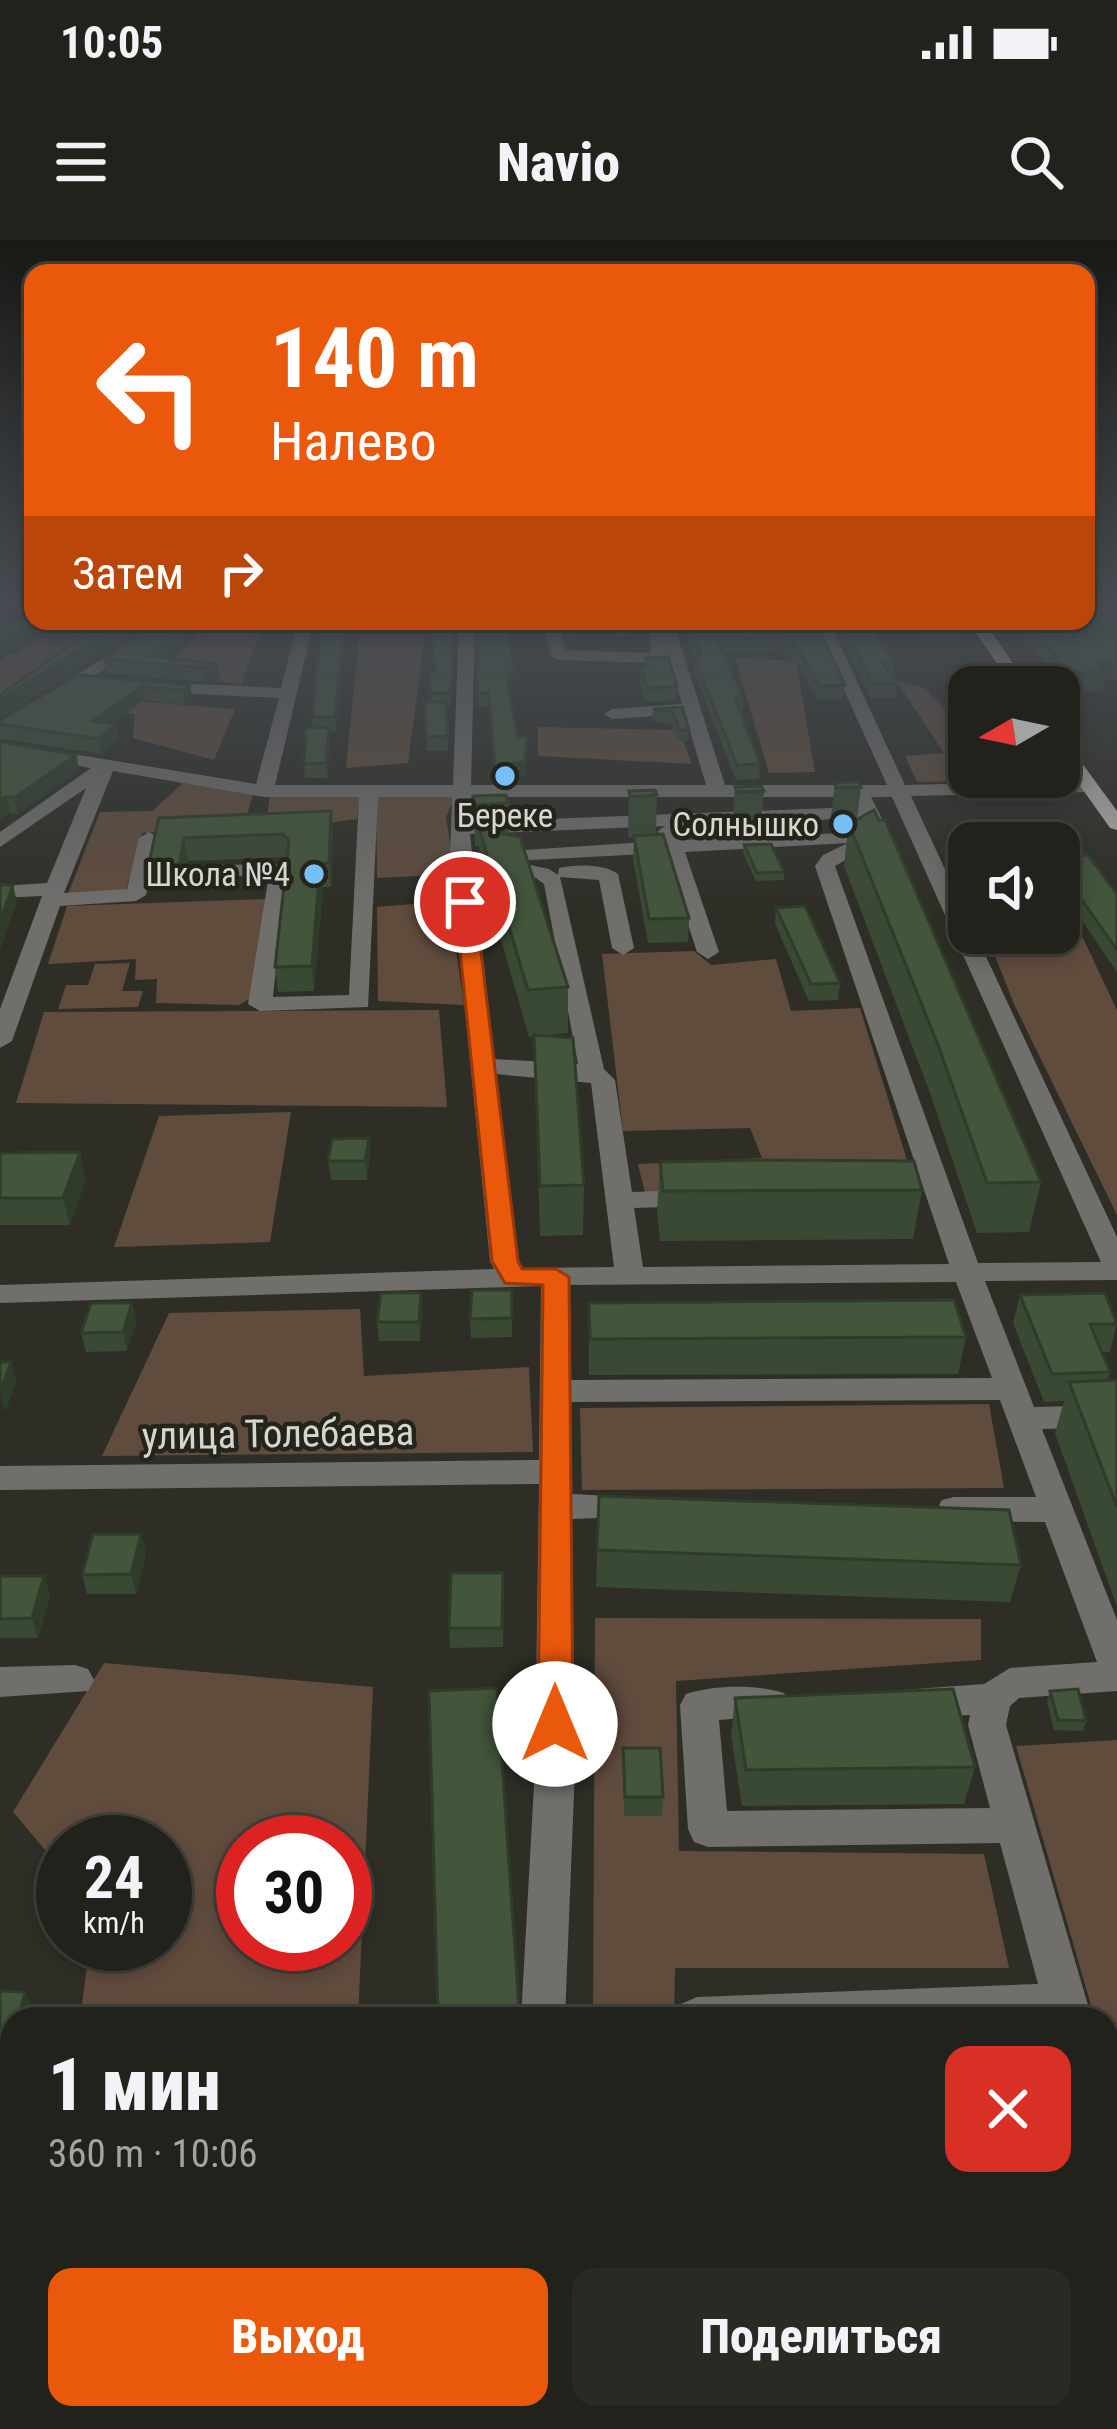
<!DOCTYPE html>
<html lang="ru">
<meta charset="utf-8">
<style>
:root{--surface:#22221c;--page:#2a2a25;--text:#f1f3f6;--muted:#a2a4a3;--line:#3f3f3b;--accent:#ea580c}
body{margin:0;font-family:"Roboto Condensed",sans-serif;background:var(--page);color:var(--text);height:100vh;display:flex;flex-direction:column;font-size:45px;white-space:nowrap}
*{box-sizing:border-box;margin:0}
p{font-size:39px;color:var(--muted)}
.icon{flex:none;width:66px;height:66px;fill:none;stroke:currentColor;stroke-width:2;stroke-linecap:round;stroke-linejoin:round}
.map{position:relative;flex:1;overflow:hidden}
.drawer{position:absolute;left:0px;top:1767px;width:1119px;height:423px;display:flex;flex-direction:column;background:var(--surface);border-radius:36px 36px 0 0;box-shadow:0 6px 18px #0003,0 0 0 3px var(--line)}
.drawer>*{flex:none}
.banner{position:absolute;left:24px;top:24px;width:1071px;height:366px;border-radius:24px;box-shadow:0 6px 18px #0003,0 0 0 3px var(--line);background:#ea580c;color:#fff;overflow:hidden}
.needle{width:78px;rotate:261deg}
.buttons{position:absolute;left:948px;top:426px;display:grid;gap:24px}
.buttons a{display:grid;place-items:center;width:132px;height:132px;border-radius:24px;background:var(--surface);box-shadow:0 6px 18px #0003,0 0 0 3px var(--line);font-size:60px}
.speed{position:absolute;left:36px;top:1575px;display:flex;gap:24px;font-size:60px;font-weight:700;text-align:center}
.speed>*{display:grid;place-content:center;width:156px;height:156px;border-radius:50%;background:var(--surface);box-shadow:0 6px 18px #0003,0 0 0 3px var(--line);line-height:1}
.speed small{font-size:30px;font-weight:400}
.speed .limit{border:18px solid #d22;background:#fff;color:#111}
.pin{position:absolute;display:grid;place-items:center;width:102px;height:102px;color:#fff;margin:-51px;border:6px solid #fff;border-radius:50%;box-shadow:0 3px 12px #0007}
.me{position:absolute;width:132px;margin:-66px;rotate:0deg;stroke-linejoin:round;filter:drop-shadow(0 0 9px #0008)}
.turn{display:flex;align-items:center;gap:42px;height:252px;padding:0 48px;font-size:54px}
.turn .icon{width:156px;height:156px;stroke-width:2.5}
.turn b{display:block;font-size:84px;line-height:102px}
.then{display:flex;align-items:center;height:114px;padding:0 48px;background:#0003;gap:24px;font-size:45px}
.round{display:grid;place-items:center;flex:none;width:126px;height:126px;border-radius:24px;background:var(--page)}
.overview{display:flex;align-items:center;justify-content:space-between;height:204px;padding:0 48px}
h1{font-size:72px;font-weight:800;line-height:90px}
.button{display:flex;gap:24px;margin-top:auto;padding:24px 48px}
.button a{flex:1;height:138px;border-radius:24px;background:var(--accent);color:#fff;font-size:48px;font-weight:800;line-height:138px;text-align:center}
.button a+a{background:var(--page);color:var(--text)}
.status{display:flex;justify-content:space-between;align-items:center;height:84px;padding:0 60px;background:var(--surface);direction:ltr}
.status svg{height:33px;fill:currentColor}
header{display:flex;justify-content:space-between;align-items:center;height:156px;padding:0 48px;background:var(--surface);font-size:54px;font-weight:800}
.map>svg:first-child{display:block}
</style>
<div class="status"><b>10:05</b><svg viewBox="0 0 49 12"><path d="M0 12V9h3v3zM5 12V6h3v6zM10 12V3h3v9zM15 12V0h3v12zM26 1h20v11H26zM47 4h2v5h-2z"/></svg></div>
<header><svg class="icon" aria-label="menu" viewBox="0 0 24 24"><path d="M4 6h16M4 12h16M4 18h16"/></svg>Navio<svg class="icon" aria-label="search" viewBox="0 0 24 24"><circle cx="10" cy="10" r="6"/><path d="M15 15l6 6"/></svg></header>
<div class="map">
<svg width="1117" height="2189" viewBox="0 0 1117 2189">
<rect width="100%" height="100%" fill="#2e2e26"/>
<g fill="#604c3d" fill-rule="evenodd">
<polygon points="73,381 125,381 43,436 60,440 0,477 0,420"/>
<polygon points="214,381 264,381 241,446 164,428"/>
<polygon points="425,395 408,523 346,528 359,396"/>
<polygon points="735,418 796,421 815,532 769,533"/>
<polygon points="896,440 924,448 969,493 969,537 1014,540 917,542 905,516 944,513"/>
<polygon points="70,456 235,469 214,520 133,498 135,474 58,471"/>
<polygon points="538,487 679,490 692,524 538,516"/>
<polygon points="183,543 253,554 244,586 142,593 126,650 68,654 100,572 152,571"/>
<polygon points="360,555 357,579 265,591 270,556"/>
<polygon points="376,556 455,556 446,577 455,634 377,638"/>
<polygon points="266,659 252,757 239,765 156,763 157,739 135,740 136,719 48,724 67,666"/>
<polygon points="449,661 464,765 378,761 377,667"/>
<polygon points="1059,677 1073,677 1117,770 1117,975 1014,764 986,693 1059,693"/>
<polygon points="694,711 711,725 776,719 791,771 860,768 914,943 645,953 638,924 762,918 750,888 623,891 602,714"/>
<polygon points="130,723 122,751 143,751 138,767 58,769 66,745 88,745 95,724"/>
<polygon points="439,770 447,867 16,863 44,772"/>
<polygon points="291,872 270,1002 114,1007 159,876"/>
<polygon points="360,1069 364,1136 529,1127 533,1212 102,1216 169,1073"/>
<polygon points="989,1164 1004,1248 582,1250 580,1168"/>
<polygon points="595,1378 981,1379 981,1420 676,1441 679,1611 984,1614 1009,1728 675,1728 674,1779 593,1779"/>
<path d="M104 1423 373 1447 358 1779H80L90 1704H165V1602H63V1631L13 1572ZM243 1602H345V1704H243Z"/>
<polygon points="1117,1500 1117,1853 1107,1819 1107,1779 1095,1779 1016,1506"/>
<polygon points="0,1938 12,1939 12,2178 400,2178 399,2189 0,2189"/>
<polygon points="500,2178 870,2178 873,2189 500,2189"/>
</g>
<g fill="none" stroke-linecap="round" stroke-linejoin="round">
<g fill="#716f6c" fill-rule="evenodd">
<polygon points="161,381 179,381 55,462 41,458"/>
<path d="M298 381H314L275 545H453L459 381H475L471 545H706L685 474 612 479 604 474 612 469 682 464 666 410 667 418 659 423 558 420 550 415 544 381H560L565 410 651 413 648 386 673 381 725 545H887L813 381H829L905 545 1088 540 1097 546 1088 552 911 556 969 681V693H975L1117 997V1040L985 1041 1034 1167 1117 1165V1187L1042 1189 1117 1380V1451L1019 1458 1010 1466 1006 1485 1092 1779H675L681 1764 697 1757 1038 1744 1000 1603 708 1607 694 1602 688 1589 680 1465 686 1454C713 1445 757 1444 784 1453L790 1464 784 1475 719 1480 727 1571 990 1568 968 1485 970 1475 915 1477 902 1472 896 1461 902 1450 984 1444 1010 1428 1097 1422 1045 1282 954 1281 942 1278 937 1269 942 1260 954 1257H1036L1000 1160 571 1162 572 1254 648 1258 653 1267 648 1276 572 1279 575 1528 565 1779H521L535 1528 539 1244 0 1250V1226L539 1220 541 1046 0 1063V1045L494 1029 490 1021 450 618 452 557H378L368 767 260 771 248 764 269 635 207 637 197 631 207 625 287 624 273 757 349 755 359 557H264L113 531 64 653 127 649 139 598 149 592 159 598 146 655 136 661 60 666 12 801 0 808V769L42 656 0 658V646L47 643 86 548 0 607V592L91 528 0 512V502L256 544 279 458 155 452 147 447 155 442 281 448ZM471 557H852L857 567 471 582ZM871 557H892L1101 1022 978 1023 835 626 890 595ZM862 578 869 592 681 600 670 586ZM665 586 658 591 662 601 477 613V621L504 622 498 627 501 631 536 638 544 644 578 824 494 819 470 594ZM848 603 823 615 815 626 949 1024 643 1027 634 968 695 966 709 958 695 950 632 952 615 840 604 829 560 637 599 640 612 708 623 715 634 708 618 634C605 624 576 624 559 628L558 635 549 629 511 621 665 613 697 712 708 719 719 712 685 612ZM496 834 591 843 614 1027 523 1028 518 1021ZM956 1042 992 1138 571 1140 570 1045Z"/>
<polygon points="75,1425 88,1429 94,1440 88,1451 0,1457 0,1427"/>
<polygon points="1107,1886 1117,1891 1117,1969 1107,1965"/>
<rect x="1107" y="1988" width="10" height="50"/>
<polygon points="434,2178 486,2178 487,2189 433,2189"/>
</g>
<g fill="#b5b1aa" fill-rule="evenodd">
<polygon points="968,381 984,381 1029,447 1013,447"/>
<polygon points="1059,499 1065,500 1117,571 1117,590 1110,588 1059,516"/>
</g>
</g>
<g fill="#3a4933">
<polygon points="0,366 33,366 33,381 154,381 0,476 77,401 35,396 0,416 0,387 32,371 33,368 31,367 0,382"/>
<polygon points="1086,366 1117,366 1117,440 1104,440 1102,451 1066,451 1013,381 1086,381"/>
<polygon points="162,381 206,381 181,400 182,408 167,418 218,424 220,439 206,442 106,434 104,419"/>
<polygon points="266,381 291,381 290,384 267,385"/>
<polygon points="347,381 336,491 329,491 328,538 305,538 304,524 313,488 312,477 325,387"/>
<polygon points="430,381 454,381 451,466 446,466 448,511 427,511 424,462 431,462 429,431 434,431"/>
<polygon points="478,381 511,381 511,389 508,389 514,441 509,450 526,536 495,540 488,466 477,466"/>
<polygon points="565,381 630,381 630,396 571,397"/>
<polygon points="680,381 815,381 845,445 843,459 818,460 789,410 723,413 743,457 742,471 740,471 760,524 759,539 736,540 693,430 695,417"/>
<polygon points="834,381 866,381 895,423 894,437 892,437 897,443 895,457 870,458"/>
<polygon points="904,381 957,381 959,385 957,398 918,398"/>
<polygon points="645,418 677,446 676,460 646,462 639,441 640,427 644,427"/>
<polygon points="78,435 190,445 192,460 185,465 144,460 114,483 116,484 119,499 102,514 0,499 0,480"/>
<polygon points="682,467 689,490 688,501 678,502 672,484 652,481 653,469"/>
<polygon points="0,502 76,515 79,530 18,574 10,573 0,579"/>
<polygon points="835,543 861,547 857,579 1041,942 1029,992 977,993 930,853 844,626 848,588 832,589 830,584"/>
<polygon points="735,547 764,551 760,592 734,593 732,588"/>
<polygon points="629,551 657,555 656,595 689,678 688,702 648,703 633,619 634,598 629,598 628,592"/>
<polygon points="473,556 509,563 509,595 568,747 568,793 541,796 584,945 583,995 540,996 534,796 529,797 480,627 479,606 475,606"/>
<polygon points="331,571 333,594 331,647 323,647 314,751 278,752 275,727 286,617 188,621 183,649 152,650 148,627 159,578"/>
<polygon points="1023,583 1048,583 1072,615 1088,615 1117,654 1117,732 1074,669 1059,670 1059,603 969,603 969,621 965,615 968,600 1021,599"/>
<polygon points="744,605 784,632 784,640 756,641 743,613"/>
<polygon points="776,668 840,743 838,760 809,761 775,684"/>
<polygon points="369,898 370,917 367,940 331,940 328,921"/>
<polygon points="0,913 86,939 70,985 0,985"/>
<polygon points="660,922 922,950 913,999 660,1001 657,972"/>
<polygon points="512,1050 512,1097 471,1098 470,1079"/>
<polygon points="1020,1055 1117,1082 1110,1112 1102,1112 1110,1132 1107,1141 1117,1140 1117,1367 1055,1193 1064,1161 1044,1162 1013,1083"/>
<polygon points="132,1063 136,1082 127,1111 86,1112 81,1093"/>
<polygon points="589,1063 966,1097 958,1134 589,1135"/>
<polygon points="423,1072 420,1101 379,1101 377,1082"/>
<polygon points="599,1256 1021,1325 1010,1362 596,1347"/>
<polygon points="141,1294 146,1313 136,1354 87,1354 82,1335"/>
<polygon points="503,1333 503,1407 450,1408 449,1388"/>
<polygon points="0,1336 44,1336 50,1355 38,1398 0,1398"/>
<polygon points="497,1448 519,1779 438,1779 438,1777"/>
<polygon points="1050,1451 1086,1481 1083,1491 1054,1490 1047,1461"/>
<polygon points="735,1458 975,1527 964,1564 742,1566 731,1495"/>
<polygon points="623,1508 663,1557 662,1576 624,1576"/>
<polygon points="0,1751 25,1752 33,1770 30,1779 12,1779 12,1848 0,1848"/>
<polygon points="890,2178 973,2178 976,2189 893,2189"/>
</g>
<g fill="#2f3c29">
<polygon points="3,366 31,366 31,367 0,382 0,367"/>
<polygon points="129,381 154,381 0,476 0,459"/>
<polygon points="184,381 206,381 181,400 182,408 159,424 148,416"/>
<polygon points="345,381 347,381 336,491 335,477"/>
<polygon points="32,382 35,396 0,416 0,400"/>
<polygon points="218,424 220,439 206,442 204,428"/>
<polygon points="514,428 514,441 508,451 508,438"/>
<polygon points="190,445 192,460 185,465 183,450"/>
<polygon points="142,446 144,460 96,496 93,481"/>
<polygon points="116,484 119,499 102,514 99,499"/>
<polygon points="329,487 330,502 328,538 326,523"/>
<polygon points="527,496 526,536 495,540 495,526"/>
<polygon points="76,515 79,530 18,574 14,558"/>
<polygon points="6,557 10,573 0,579 0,560"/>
<polygon points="331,571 333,594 331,647 329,623"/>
<polygon points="184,598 188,621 183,649 179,625"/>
<polygon points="320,624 323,647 314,751 312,726"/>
<polygon points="13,645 17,662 0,710 0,682"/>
<polygon points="369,898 370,917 367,940 365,921"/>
<polygon points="80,912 86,939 70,985 63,958"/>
<polygon points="421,1053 423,1072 420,1101 419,1082"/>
<polygon points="132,1063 136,1082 127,1111 123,1092"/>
<polygon points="11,1122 17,1141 5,1173 0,1152"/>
<polygon points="141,1294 146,1313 136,1354 131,1334"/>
<polygon points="44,1336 50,1355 38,1398 32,1378"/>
<polygon points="25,1752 33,1770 30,1779 18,1779"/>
<polygon points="12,1800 12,1847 4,1830"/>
</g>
<g fill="#43553b" stroke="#2f3c29" stroke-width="3">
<polygon points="1086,366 1107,366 1117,376 1117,423 1098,423 1106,433 1069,433 1029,381 1086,381"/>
<polygon points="33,367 33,381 129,381 0,459 0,455 94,389 32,382 0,400 0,387 32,371"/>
<polygon points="162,381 184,381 171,392 180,393 148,416 218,424 204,428 104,419"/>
<polygon points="326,381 345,381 335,477 312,477 321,387 325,387"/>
<polygon points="430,381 454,381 451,453 430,453 429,431 435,431"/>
<polygon points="478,381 506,381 514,428 508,438 510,455 518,496 527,496 525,522 495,526 488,453 477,453"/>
<polygon points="570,381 630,381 630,382 571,383"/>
<polygon points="686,381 815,381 845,445 820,446 790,397 717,400 743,457 735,457 760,524 737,525 694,417 701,416"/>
<polygon points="842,381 866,381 895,423 882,423 897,443 872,444"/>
<polygon points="917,381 957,381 959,385 920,384"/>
<polygon points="668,417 677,446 647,448 640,427 648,427 645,418"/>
<polygon points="78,435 190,445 183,450 142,446 93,481 116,484 99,499 0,484 0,480"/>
<polygon points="424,462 446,462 448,496 426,497"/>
<polygon points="682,467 689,490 679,490 673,472 653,469"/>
<polygon points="329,487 326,523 304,524 306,488"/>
<polygon points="0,502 76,515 14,558 6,557 0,560"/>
<polygon points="859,542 861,547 836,548 835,543"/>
<polygon points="761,546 764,551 737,552 735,547"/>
<polygon points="655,550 657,555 630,557 629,551"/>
<polygon points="506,555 509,563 473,565 473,556"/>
<polygon points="874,570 879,580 885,580 1041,942 987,943 938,805 849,584"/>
<polygon points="331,571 329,623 320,624 312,726 275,727 289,601 283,594 184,598 179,625 148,627 159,578"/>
<polygon points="1023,583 1048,583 1072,615 1088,615 1117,654 1117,710 1077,653 1059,654 1059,603 970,603 968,600 1034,599"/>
<polygon points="492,584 499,593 520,597 568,747 528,750 478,585"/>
<polygon points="663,594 689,678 649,679 634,596"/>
<polygon points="771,604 784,632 757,633 744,605"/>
<polygon points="0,645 13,645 0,682"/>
<polygon points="805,666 840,743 811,744 776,668"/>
<polygon points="534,795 573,798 584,945 540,946"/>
<polygon points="369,898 365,921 328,921 332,899"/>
<polygon points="80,912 63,958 0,958 0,913"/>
<polygon points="764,920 914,921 922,950 663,951 660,922"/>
<polygon points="472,1050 512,1050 512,1078 470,1079"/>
<polygon points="381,1053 421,1053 419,1082 377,1082"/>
<polygon points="1105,1053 1117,1084 1090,1084 1110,1132 1052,1134 1020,1055"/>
<polygon points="954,1060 966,1097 590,1099 589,1063"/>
<polygon points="91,1063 132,1063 123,1092 81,1093"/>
<polygon points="0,1122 11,1122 0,1152"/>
<polygon points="1117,1140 1117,1267 1069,1142"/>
<polygon points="599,1256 1009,1270 1021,1325 597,1310"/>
<polygon points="93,1294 141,1294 131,1334 82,1335"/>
<polygon points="451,1333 503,1333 502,1388 449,1388"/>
<polygon points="0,1336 44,1336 32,1378 0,1379"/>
<polygon points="497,1448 519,1769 438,1777 429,1451"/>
<polygon points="953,1449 975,1527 746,1530 735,1458"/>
<polygon points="1078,1449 1086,1481 1058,1480 1050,1451"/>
<polygon points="623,1508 660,1508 663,1557 625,1557"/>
<polygon points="0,1751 25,1752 18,1779 12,1779 12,1800 4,1830 0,1830"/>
<polygon points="1052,1773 1053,1779 742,1778"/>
<polygon points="899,2178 973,2178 976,2189 902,2189"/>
</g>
<linearGradient id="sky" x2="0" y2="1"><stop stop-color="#191915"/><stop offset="0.54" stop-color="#464c52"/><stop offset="1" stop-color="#464c52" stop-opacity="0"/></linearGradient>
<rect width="1117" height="672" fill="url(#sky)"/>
<polygon fill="#ea580c" stroke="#983908" stroke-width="3" points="465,657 475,662 518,1021 522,1029 556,1029 569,1037 573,1484 568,1495 555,1499 543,1495 538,1484 543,1045 505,1043 492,1021 455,662"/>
<g fill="#76c0f7" stroke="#24241d" stroke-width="4.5">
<circle cx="505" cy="536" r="12"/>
<circle cx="843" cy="584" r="12"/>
<circle cx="314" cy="634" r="12"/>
</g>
<g text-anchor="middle" stroke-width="9" stroke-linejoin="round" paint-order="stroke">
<g font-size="33" fill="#d6d6d1" stroke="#24241d" text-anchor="end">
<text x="505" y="587" text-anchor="middle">Береке</text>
<text x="819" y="596">Солнышко</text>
<text x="290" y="646">Школа №4</text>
</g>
<g font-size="39" fill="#d6d6d1" stroke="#24241d">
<text transform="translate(278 1193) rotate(-1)" y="14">улица Толебаева</text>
</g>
</g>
</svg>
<div class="buttons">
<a><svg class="needle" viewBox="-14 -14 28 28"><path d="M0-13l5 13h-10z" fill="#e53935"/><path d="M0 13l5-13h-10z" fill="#a2a4a3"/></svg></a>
<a><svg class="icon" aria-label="sound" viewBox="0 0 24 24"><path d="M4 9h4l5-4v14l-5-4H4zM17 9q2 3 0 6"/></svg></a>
</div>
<div class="speed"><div>24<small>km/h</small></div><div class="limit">30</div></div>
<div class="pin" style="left:465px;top:662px;background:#d93025"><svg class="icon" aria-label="arrive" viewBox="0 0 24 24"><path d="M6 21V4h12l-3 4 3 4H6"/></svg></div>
<svg class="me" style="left:555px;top:1484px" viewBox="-20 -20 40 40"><circle r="19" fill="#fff"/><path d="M0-13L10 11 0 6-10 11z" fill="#ea580c"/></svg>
<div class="banner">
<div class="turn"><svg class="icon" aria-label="left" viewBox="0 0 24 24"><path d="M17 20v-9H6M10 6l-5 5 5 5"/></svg><div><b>140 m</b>Налево</div></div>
<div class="then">Затем<svg class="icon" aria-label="right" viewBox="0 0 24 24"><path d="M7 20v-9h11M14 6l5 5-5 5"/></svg></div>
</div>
<section class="drawer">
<div class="overview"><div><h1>1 мин</h1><p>360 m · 10:06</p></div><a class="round" style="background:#d93025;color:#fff"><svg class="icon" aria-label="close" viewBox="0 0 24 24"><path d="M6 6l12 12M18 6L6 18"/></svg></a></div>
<div class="button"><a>Выход</a><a>Поделиться</a></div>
</section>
</div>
